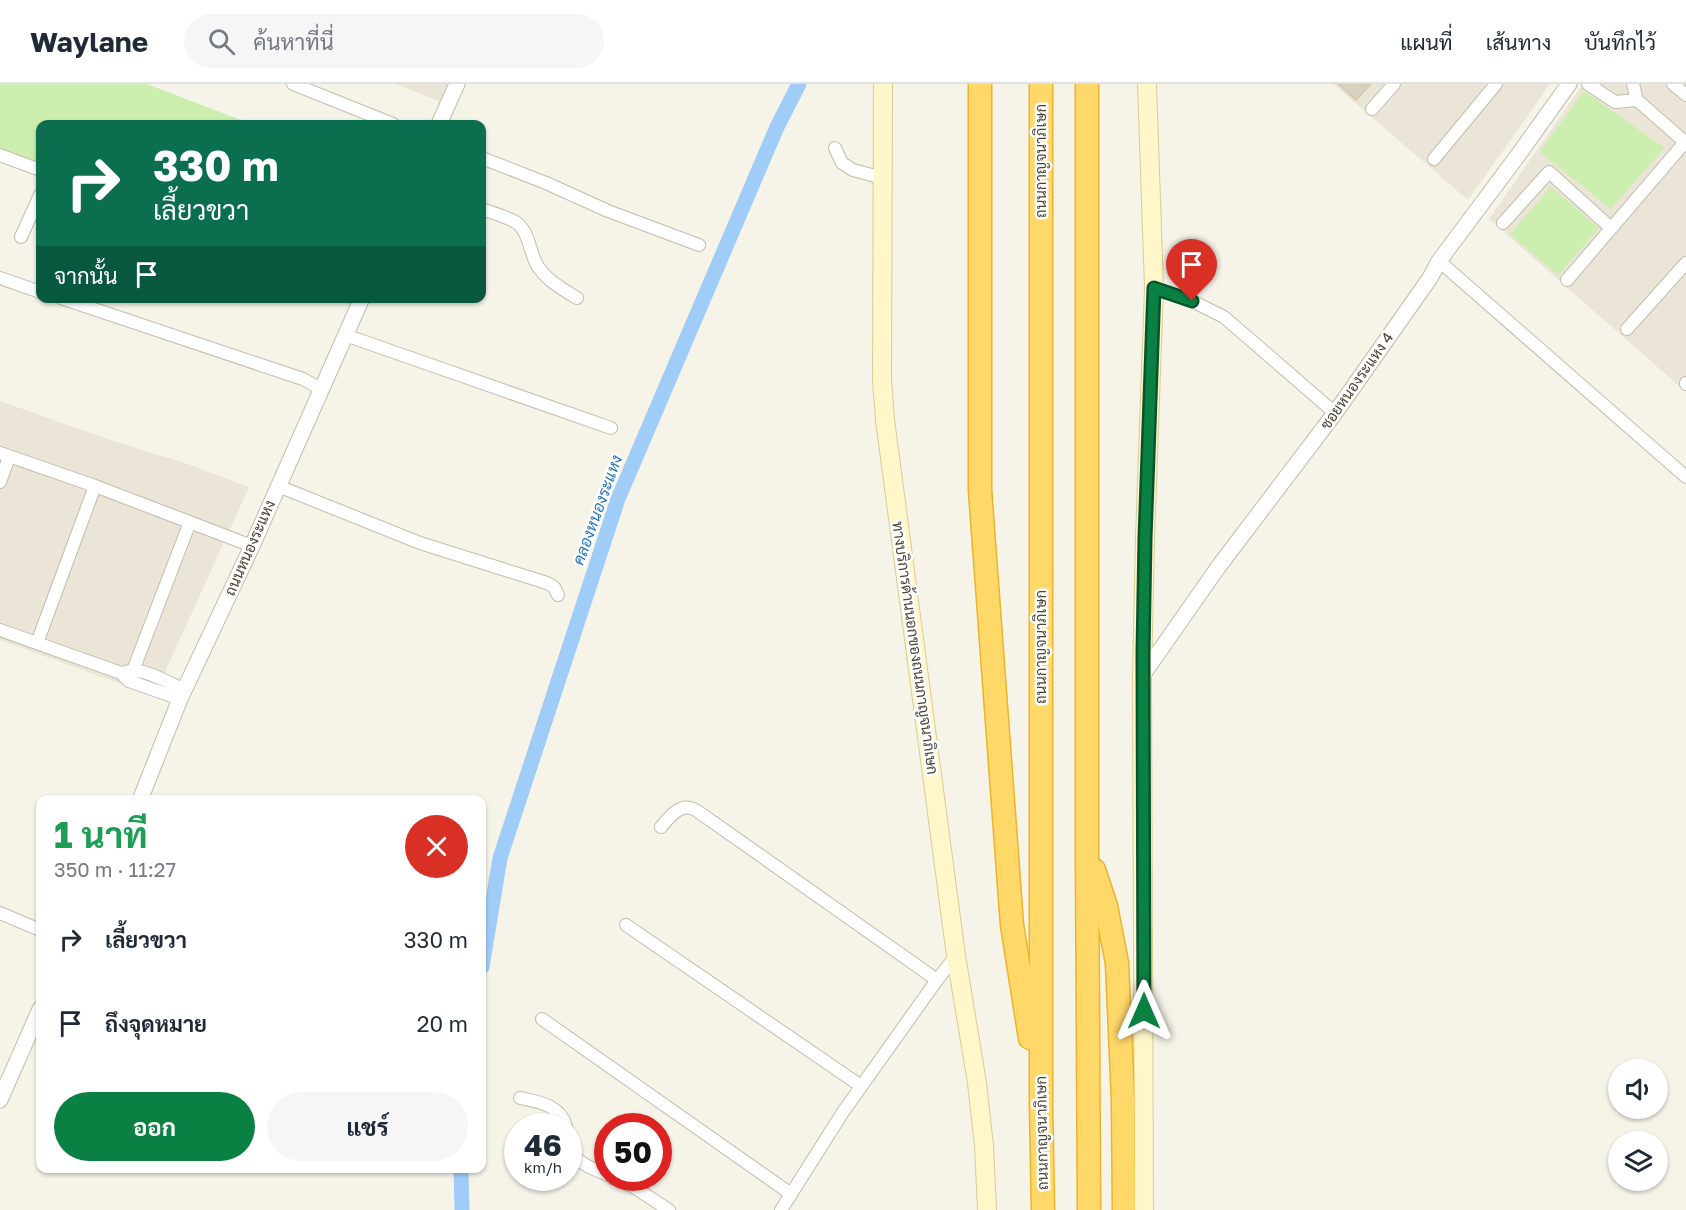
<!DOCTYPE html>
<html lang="th">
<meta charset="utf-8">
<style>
:root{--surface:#fff;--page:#f6f6f7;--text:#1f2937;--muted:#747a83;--line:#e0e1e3;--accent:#0b8043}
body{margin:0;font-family:"Golos Text",Sarabun,sans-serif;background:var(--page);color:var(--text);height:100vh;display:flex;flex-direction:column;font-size:22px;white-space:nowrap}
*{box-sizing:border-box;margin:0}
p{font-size:20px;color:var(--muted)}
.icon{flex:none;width:33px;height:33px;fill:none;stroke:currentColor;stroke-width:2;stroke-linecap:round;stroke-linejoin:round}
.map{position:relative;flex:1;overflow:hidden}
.drawer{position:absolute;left:36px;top:711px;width:450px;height:378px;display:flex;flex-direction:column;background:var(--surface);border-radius:12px;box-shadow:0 2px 4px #0004}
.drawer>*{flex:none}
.guide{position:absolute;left:36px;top:36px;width:450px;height:183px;border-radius:12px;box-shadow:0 2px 4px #0004;background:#0b6e4f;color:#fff;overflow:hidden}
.fabs{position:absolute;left:1608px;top:975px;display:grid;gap:12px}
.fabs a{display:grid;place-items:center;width:60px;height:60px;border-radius:50%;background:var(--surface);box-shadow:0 2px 4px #0004;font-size:30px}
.speed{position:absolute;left:504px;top:1029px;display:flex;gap:12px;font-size:30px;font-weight:700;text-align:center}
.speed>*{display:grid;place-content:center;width:78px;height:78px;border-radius:50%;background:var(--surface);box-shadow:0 2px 4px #0004;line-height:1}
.speed small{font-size:15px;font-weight:400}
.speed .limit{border:9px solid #d22;background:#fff;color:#111}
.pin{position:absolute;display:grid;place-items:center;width:51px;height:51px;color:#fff;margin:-62px -26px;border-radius:50% 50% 50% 0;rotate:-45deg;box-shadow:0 0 6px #0007}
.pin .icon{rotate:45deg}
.me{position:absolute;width:66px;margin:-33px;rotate:0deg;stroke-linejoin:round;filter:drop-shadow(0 0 4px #0008)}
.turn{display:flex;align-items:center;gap:21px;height:126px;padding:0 18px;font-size:27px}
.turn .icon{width:78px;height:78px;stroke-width:2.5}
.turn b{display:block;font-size:42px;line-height:51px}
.then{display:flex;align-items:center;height:57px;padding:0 18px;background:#0003;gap:12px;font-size:22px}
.round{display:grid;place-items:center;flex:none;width:63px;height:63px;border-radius:32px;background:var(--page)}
.overview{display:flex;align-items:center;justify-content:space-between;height:102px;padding:0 18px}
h1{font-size:36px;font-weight:700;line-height:45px;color:#1e9e55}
.primary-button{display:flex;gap:12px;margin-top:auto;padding:12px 18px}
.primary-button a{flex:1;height:69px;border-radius:36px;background:var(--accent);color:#fff;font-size:24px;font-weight:700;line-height:69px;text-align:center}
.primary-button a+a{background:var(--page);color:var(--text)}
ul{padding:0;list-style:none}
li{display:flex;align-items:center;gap:18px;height:84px;padding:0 18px}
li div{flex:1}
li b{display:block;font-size:22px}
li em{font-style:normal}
header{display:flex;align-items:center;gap:36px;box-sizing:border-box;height:84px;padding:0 30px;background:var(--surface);border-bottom:2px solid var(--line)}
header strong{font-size:28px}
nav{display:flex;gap:33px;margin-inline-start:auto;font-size:21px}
.search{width:420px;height:54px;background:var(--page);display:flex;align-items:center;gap:15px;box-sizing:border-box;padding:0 21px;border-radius:33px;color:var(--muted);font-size:22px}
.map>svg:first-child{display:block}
</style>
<header>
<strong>Waylane</strong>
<div class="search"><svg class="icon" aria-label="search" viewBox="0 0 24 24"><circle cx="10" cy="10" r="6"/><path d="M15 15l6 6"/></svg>ค้นหาที่นี่</div>
<nav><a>แผนที่</a><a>เส้นทาง</a><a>บันทึกไว้</a></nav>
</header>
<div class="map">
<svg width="1686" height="1126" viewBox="0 0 1686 1126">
<rect width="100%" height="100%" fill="#f6f3e9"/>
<g fill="#eae5d6">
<polygon points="396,0 449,0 441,18"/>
<polygon points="1333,0 1550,0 1468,116"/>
<polygon points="1583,0 1686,0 1686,308 1489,135"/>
<polygon points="0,317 113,357 185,379 249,403 154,612 0,556"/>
</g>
<g fill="#cceeae">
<polygon points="0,0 147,0 251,40 40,40 40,83 0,69"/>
<polygon points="1584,7 1664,64 1611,125 1540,68"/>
<polygon points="1551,103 1599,144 1558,191 1510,150"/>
</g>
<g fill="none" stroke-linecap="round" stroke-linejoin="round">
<g stroke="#a0cdf8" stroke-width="15">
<polyline points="482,883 500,774 618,415 777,43 799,0"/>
<polyline points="461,1084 462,1126"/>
</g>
</g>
<polygon fill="#d9d0bd" stroke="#d4c8af" stroke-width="1.5" points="1338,0 1371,0 1356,16"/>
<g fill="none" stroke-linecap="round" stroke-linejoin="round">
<defs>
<g id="minor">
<polyline points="293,0 393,40"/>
<polyline points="1588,0 1615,18 1637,16"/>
<polyline points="1633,0 1637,16 1686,59"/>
<polyline points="1673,0 1686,11"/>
<polyline points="1372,25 1394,0"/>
<polyline points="835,64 842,79 853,86 883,94"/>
<polyline points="0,71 40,86"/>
<polyline points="482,74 546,99 608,127 699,161"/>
<polyline points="1434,75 1496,0"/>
<path d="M482 125C490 128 510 134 517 139 529 148 530 169 537 181 546 196 562 205 577 214"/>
<polyline points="1503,139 1549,88 1611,144"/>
<polyline points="21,153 40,111"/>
<polyline points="1439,177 1686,393"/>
<polyline points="0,194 40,208"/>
<polyline points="1567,196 1686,57"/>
<polyline points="1154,204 1192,217 1224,233 1335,329"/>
<polyline points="61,214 303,295 321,305"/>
<polyline points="1627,245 1686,179"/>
<polyline points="345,251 611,344"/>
<polyline points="1686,300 1686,299"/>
<polyline points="0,369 95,402 252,462"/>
<polyline points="0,398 9,373"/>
<polyline points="278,402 420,459 547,499 554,503 558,511"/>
<polyline points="0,546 121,589 129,597 180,615"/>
<polyline points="37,559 95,402"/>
<path d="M125 588C141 582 169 599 185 606"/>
<polyline points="129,597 190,438"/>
<path d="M661 743C668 735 678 721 690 724 694 724 700 729 703 731L937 896"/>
<polyline points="0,829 40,846"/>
<polyline points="626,841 861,1002"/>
<polyline points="542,935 791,1110"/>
<path d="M520 1014C539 1018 560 1021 566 1042"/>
<path d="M568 1065C577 1079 593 1085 608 1091"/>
<polyline points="613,1094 632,1102 669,1126"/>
<polyline points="781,1126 843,1028 937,896 956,872"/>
</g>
<g id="tertiary">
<polyline points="439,40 457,0"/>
<polyline points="1142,592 1219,482 1335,329 1430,194 1439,177 1516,74 1569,0"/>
<polyline points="140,716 180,615 252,462 362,214"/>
<polyline points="0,1016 40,925"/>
</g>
<g id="secondary">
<polyline points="883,0 882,296 885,336 956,872 977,999 984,1062 987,1126"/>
<polyline points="1144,1126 1142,592 1145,454 1154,204 1147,0"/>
</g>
<g id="motorway">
<polyline points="980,0 980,406 1012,841 1030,954"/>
<polyline points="1041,0 1041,1021 1043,1126"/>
<polyline points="1087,0 1087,768 1089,1126"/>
<polyline points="1094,786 1106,822 1117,879 1123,1016 1124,1126"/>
</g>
</defs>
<use href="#minor" stroke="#c2bcaa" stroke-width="14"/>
<use href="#tertiary" stroke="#c2bcaa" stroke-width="17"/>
<use href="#secondary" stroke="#dacc94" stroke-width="20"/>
<use href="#motorway" stroke="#edb42b" stroke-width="25"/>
<use href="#minor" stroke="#fff" stroke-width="12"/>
<use href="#tertiary" stroke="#fff" stroke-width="15"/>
<use href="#secondary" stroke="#fff6c9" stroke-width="18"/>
<use href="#motorway" stroke="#ffd86a" stroke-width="22"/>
</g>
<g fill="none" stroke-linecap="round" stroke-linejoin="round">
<defs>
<polyline id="route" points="1144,927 1143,569 1145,454 1154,204 1192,217"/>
</defs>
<use href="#route" stroke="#07532c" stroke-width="15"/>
<use href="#route" stroke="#0b8043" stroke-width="10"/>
</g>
<g text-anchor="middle" stroke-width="5" stroke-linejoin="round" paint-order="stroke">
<g font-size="15" fill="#4a4436" stroke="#fff">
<text transform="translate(1041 77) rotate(-90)" y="5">ถนนกาญจนาภิเษก</text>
<text transform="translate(1357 297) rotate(-55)" y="5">ซอยหนองระแหง 4</text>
<text transform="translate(250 464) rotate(-66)" y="5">ถนนหนองระแหง</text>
<text transform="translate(1041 563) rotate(-90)" y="5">ถนนกาญจนาภิเษก</text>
<text transform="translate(915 564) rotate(82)" y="5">ทางบริการด้านนอกของถนนกาญจนาภิเษก</text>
<text transform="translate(1042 1049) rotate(-91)" y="5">ถนนกาญจนาภิเษก</text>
</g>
<g font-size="16" font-style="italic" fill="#2373c2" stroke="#fff">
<text transform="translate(597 426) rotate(-70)" y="6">คลองหนองระแหง</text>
</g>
</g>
</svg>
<div class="fabs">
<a><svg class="icon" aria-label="sound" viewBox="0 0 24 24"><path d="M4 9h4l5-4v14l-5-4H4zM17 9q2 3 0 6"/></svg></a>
<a><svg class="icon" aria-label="layers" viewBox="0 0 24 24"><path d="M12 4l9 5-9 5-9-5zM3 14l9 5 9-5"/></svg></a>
</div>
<div class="speed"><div>46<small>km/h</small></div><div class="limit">50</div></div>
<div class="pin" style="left:1192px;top:217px;background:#d93025"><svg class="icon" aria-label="arrive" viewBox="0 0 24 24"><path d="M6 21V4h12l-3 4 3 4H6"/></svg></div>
<svg class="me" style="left:1144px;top:927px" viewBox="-20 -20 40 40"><path d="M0-17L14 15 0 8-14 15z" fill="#0b8043" stroke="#fff" stroke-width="4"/></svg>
<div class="guide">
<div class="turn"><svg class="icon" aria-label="right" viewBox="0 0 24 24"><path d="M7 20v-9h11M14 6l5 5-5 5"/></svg><div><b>330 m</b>เลี้ยวขวา</div></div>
<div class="then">จากนั้น<svg class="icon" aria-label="arrive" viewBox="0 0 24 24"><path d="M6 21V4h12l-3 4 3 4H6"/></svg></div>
</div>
<section class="drawer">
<div class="overview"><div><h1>1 นาที</h1><p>350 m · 11:27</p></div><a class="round" style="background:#d93025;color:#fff"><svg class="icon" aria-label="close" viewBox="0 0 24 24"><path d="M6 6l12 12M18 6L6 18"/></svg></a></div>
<ul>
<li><svg class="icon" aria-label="right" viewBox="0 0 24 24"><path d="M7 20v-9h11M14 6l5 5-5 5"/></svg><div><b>เลี้ยวขวา</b></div><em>330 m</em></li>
<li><svg class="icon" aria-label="arrive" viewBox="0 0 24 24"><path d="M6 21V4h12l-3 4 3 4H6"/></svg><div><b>ถึงจุดหมาย</b></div><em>20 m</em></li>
</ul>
<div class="primary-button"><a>ออก</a><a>แชร์</a></div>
</section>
</div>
